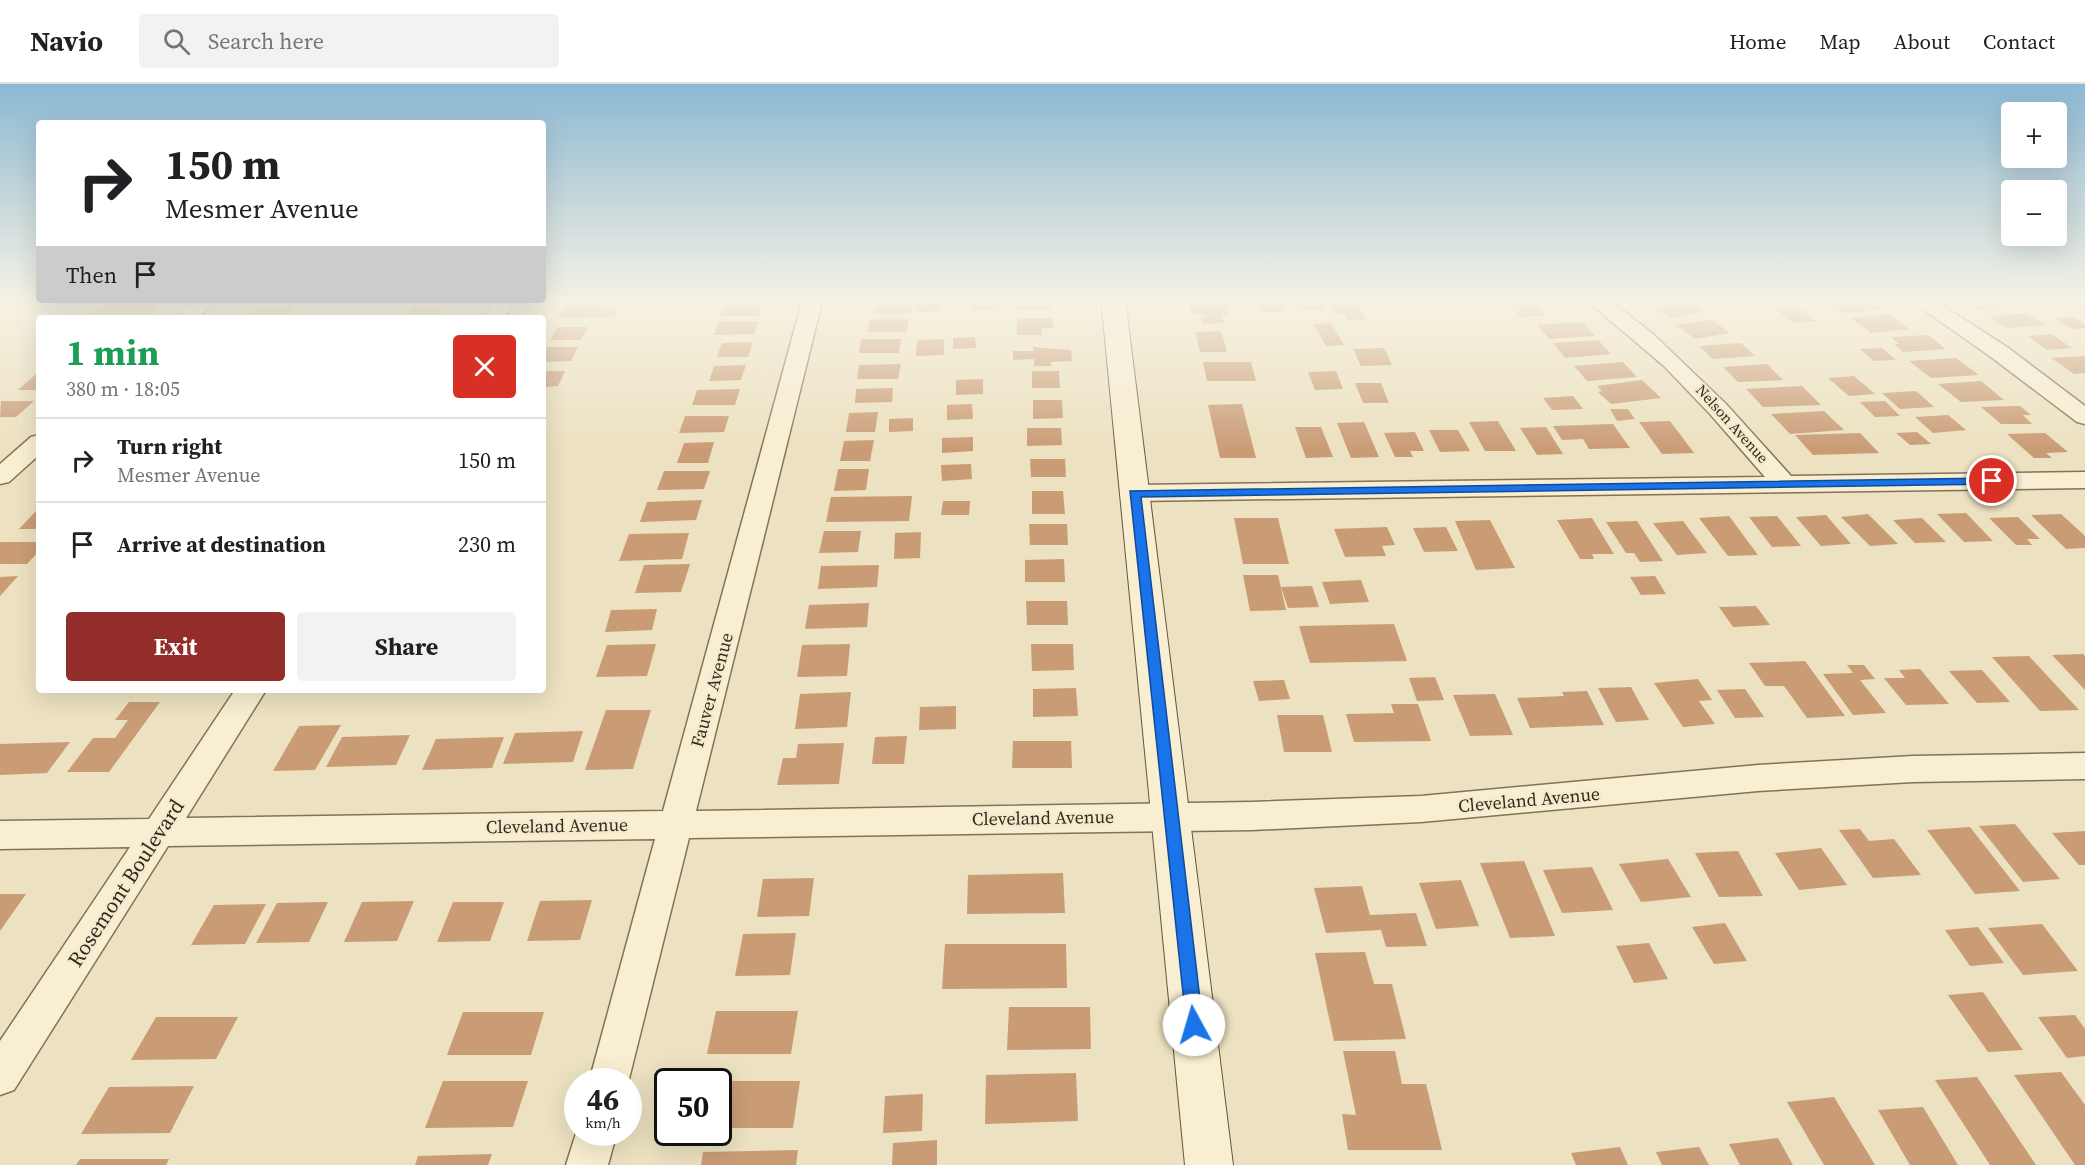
<!DOCTYPE html>
<meta charset="utf-8">
<style>
:root{--surface:#fff;--page:#f2f2f2;--text:#202124;--muted:#757577;--line:#e0e0e0;--accent:#922d2a}
body{margin:0;font-family:"Source Serif 4",serif;background:var(--page);color:var(--text);height:100vh;display:flex;flex-direction:column;font-size:22px;white-space:nowrap}
*{box-sizing:border-box;margin:0}
p{font-size:20px;color:var(--muted)}
.icon{flex:none;width:33px;height:33px;fill:none;stroke:currentColor;stroke-width:2;stroke-linecap:round;stroke-linejoin:round}
.map{position:relative;flex:1;overflow:hidden}
.panel{position:absolute;left:36px;top:231px;width:510px;height:378px;display:flex;flex-direction:column;background:var(--surface);border-radius:6px;box-shadow:0 6px 24px #0002}
.panel>*{flex:none}
.guide{position:absolute;left:36px;top:36px;width:510px;height:183px;border-radius:6px;box-shadow:0 6px 24px #0002;background:#fff;color:var(--text);overflow:hidden}
.controls{position:absolute;left:2001px;top:18px;display:grid;gap:12px}
.controls a{display:grid;place-items:center;width:66px;height:66px;border-radius:6px;background:var(--surface);box-shadow:0 6px 24px #0002;font-size:30px}
.speed{position:absolute;left:564px;top:984px;display:flex;gap:12px;font-size:30px;font-weight:700;text-align:center}
.speed>*{display:grid;place-content:center;width:78px;height:78px;border-radius:50%;background:var(--surface);box-shadow:0 6px 24px #0002;line-height:1}
.speed small{font-size:15px;font-weight:400}
.speed .limit{border:3px solid #111;border-radius:9px;background:#fff;color:#111}
.pin{position:absolute;display:grid;place-items:center;width:51px;height:51px;color:#fff;margin:-26px;border:3px solid #fff;border-radius:50%;box-shadow:0 2px 6px #0007}
.me{position:absolute;width:66px;margin:-33px;rotate:354deg;stroke-linejoin:round;filter:drop-shadow(0 0 4px #0008)}
.turn{display:flex;align-items:center;gap:21px;height:126px;padding:0 30px;font-size:27px}
.turn .icon{width:78px;height:78px;stroke-width:2.5}
.turn b{display:block;font-size:42px;line-height:51px}
.then{display:flex;align-items:center;height:57px;padding:0 30px;background:#0003;gap:12px;font-size:22px}
.round{display:grid;place-items:center;flex:none;width:63px;height:63px;border-radius:6px;background:var(--page)}
.summary{display:flex;align-items:center;justify-content:space-between;height:102px;padding:0 30px}
h1{font-size:36px;font-weight:700;line-height:45px;color:#1e9e55}
.action{display:flex;gap:12px;margin-top:auto;padding:12px 30px}
.action a{flex:1;height:69px;border-radius:6px;background:var(--accent);color:#fff;font-size:24px;font-weight:700;line-height:69px;text-align:center}
.action a+a{background:var(--page);color:var(--text)}
ul{padding:0;list-style:none}
li{display:flex;align-items:center;gap:18px;height:84px;padding:0 30px;border-top:2px solid var(--line)}
li div{flex:1}
li b{display:block;font-size:22px}
li em{font-style:normal}
header{display:flex;align-items:center;gap:36px;box-sizing:border-box;height:84px;padding:0 30px;background:var(--surface);border-bottom:2px solid var(--line)}
header strong{font-size:28px}
nav{display:flex;gap:33px;margin-inline-start:auto;font-size:21px}
.search{width:420px;height:54px;background:var(--page);display:flex;align-items:center;gap:15px;box-sizing:border-box;padding:0 21px;border-radius:6px;color:var(--muted);font-size:22px}
.map>svg:first-child{display:block}
</style>
<header>
<strong>Navio</strong>
<div class="search"><svg class="icon" aria-label="search" viewBox="0 0 24 24"><circle cx="10" cy="10" r="6"/><path d="M15 15l6 6"/></svg>Search here</div>
<nav><a>Home</a><a>Map</a><a>About</a><a>Contact</a></nav>
</header>
<div class="map">
<svg width="2085" height="1081" viewBox="0 0 2085 1081">
<rect width="100%" height="100%" fill="#ece1c0"/>
<g fill="#ca9c76">
<polygon points="942,214 941,227 916,228 917,215"/>
<polygon points="972,214 996,214 997,225 972,225"/>
<polygon points="1017,214 1050,214 1051,226 1017,226"/>
<polygon points="1248,214 1250,221 1225,221 1228,231 1222,231 1224,239 1203,240 1201,233 1206,233 1205,230 1191,230 1188,215"/>
<polygon points="1255,214 1281,214 1287,227 1260,228"/>
<polygon points="1293,214 1320,214 1325,226 1299,227"/>
<polygon points="1325,214 1354,214 1367,235 1348,236 1344,230 1335,231"/>
<polygon points="1372,214 1398,214 1403,223 1377,223"/>
<polygon points="1413,214 1437,214 1440,219 1417,220"/>
<polygon points="1448,214 1476,214 1477,216 1451,218"/>
<polygon points="1503,214 1531,214 1546,232 1520,233"/>
<polygon points="1762,214 1781,214 1787,219 1770,221"/>
<polygon points="1824,214 1866,214 1882,226 1843,229"/>
<polygon points="1960,214 2008,214 2005,216 2013,221 1978,226"/>
<polygon points="2042,214 2062,214 2072,220 2053,221"/>
<polygon points="1685,216 1703,228 1669,234 1652,222"/>
<polygon points="875,218 913,218 911,230 873,230"/>
<polygon points="104,219 163,219 147,234 87,234"/>
<polygon points="763,219 759,232 720,232 725,220"/>
<polygon points="566,220 601,220 599,224 619,224 614,233 558,234"/>
<polygon points="413,222 443,222 435,234 404,234"/>
<polygon points="1798,223 1816,237 1793,239 1775,225"/>
<polygon points="294,224 286,234 248,234 256,225"/>
<polygon points="2027,229 2045,241 2007,244 1989,232"/>
<polygon points="1889,230 1909,245 1871,249 1851,234"/>
<polygon points="2074,233 2085,240 2085,244 2071,245 2055,234"/>
<polygon points="1017,234 1052,234 1053,244 1042,244 1042,251 1017,251"/>
<polygon points="870,235 909,235 907,248 868,248"/>
<polygon points="1712,236 1730,249 1695,255 1676,241"/>
<polygon points="719,237 758,237 754,250 714,251"/>
<polygon points="1582,238 1595,252 1549,255 1537,241"/>
<polygon points="1331,239 1344,261 1326,262 1313,240"/>
<polygon points="558,243 588,243 581,256 550,256"/>
<polygon points="1221,247 1227,268 1200,268 1195,248"/>
<polygon points="2052,250 2072,264 2047,266 2028,252"/>
<polygon points="1928,251 1946,265 1903,268 1894,260 1899,260 1891,253"/>
<polygon points="975,253 976,264 953,265 953,254"/>
<polygon points="861,255 901,255 899,269 859,269"/>
<polygon points="944,255 944,271 916,272 917,256"/>
<polygon points="1598,256 1611,270 1565,274 1553,259"/>
<polygon points="753,258 748,273 717,273 722,259"/>
<polygon points="1741,259 1755,272 1713,275 1699,262"/>
<polygon points="547,263 578,263 571,277 543,278"/>
<polygon points="1033,263 1071,266 1072,277 1051,278 1051,282 1034,282 1034,275 1013,276 1013,267 1034,267"/>
<polygon points="1384,264 1392,281 1361,282 1353,265"/>
<polygon points="1882,264 1896,276 1874,277 1860,265"/>
<polygon points="2085,272 2085,289 2074,290 2051,274"/>
<polygon points="1956,274 1979,291 1931,294 1909,277"/>
<polygon points="1203,278 1251,278 1256,297 1207,297"/>
<polygon points="1623,278 1637,293 1587,297 1574,282"/>
<polygon points="901,280 898,295 857,295 859,281"/>
<polygon points="1767,280 1783,296 1738,298 1723,283"/>
<polygon points="746,281 741,296 709,297 714,282"/>
<polygon points="543,287 565,287 558,302 543,303"/>
<polygon points="1032,287 1059,287 1060,304 1032,304"/>
<polygon points="1336,287 1343,305 1315,306 1308,288"/>
<polygon points="36,290 39,290 39,306 18,306"/>
<polygon points="1854,292 1875,310 1849,312 1828,294"/>
<polygon points="983,295 983,310 956,311 956,296"/>
<polygon points="1642,296 1661,314 1611,320 1598,308 1602,307 1597,302"/>
<polygon points="1981,297 2004,316 1961,318 1938,300"/>
<polygon points="1355,299 1381,299 1389,319 1363,319"/>
<polygon points="1802,302 1821,321 1763,323 1746,305"/>
<polygon points="893,304 892,318 855,319 856,305"/>
<polygon points="740,305 735,321 692,321 697,306"/>
<polygon points="1916,307 1934,323 1900,325 1882,309"/>
<polygon points="1573,312 1583,325 1552,326 1543,314"/>
<polygon points="1033,316 1062,316 1063,334 1033,335"/>
<polygon points="34,317 16,333 0,333 1,317"/>
<polygon points="1885,317 1900,332 1875,333 1860,318"/>
<polygon points="972,320 973,335 947,336 947,321"/>
<polygon points="1242,320 1256,374 1220,374 1208,321"/>
<polygon points="2020,322 2031,331 2023,331 2032,340 2001,340 1981,323"/>
<polygon points="1610,325 1628,325 1635,335 1617,337"/>
<polygon points="1824,327 1844,346 1790,350 1771,330"/>
<polygon points="878,328 875,348 846,348 849,329"/>
<polygon points="1948,331 1966,346 1933,349 1915,333"/>
<polygon points="685,332 729,332 724,348 679,349"/>
<polygon points="913,334 913,347 889,348 889,335"/>
<polygon points="1498,337 1516,367 1485,367 1469,338"/>
<polygon points="1670,337 1694,369 1662,370 1639,338"/>
<polygon points="1364,338 1379,373 1351,374 1337,339"/>
<polygon points="1613,340 1630,364 1589,365 1583,355 1562,356 1553,342"/>
<polygon points="1295,343 1321,343 1333,373 1306,374"/>
<polygon points="1546,343 1563,370 1537,371 1520,344"/>
<polygon points="1027,344 1061,344 1062,361 1027,362"/>
<polygon points="1429,346 1458,346 1470,367 1440,368"/>
<polygon points="1415,348 1424,367 1410,367 1413,373 1395,373 1384,349"/>
<polygon points="1917,348 1931,360 1910,361 1896,349"/>
<polygon points="1860,349 1879,369 1813,371 1795,351"/>
<polygon points="2045,349 2068,368 2046,369 2052,374 2034,374 2007,350"/>
<polygon points="973,353 973,367 942,369 942,354"/>
<polygon points="874,356 870,377 840,377 844,357"/>
<polygon points="714,358 708,379 677,379 684,359"/>
<polygon points="1030,375 1065,375 1066,393 1031,393"/>
<polygon points="971,380 972,395 942,397 941,381"/>
<polygon points="838,385 869,385 866,406 834,407"/>
<polygon points="664,387 710,387 704,405 657,406"/>
<polygon points="1032,407 1063,407 1065,430 1032,430"/>
<polygon points="912,412 909,437 826,438 831,413"/>
<polygon points="702,416 696,436 640,438 647,418"/>
<polygon points="943,417 970,417 969,431 941,431"/>
<polygon points="39,424 39,445 19,445"/>
<polygon points="1966,429 1993,457 1964,458 1937,430"/>
<polygon points="1868,430 1898,460 1870,462 1841,433"/>
<polygon points="2061,430 2085,452 2085,464 2066,465 2031,431"/>
<polygon points="1826,431 1851,460 1821,462 1796,433"/>
<polygon points="1729,432 1758,471 1728,472 1699,434"/>
<polygon points="1777,432 1801,462 1772,463 1749,433"/>
<polygon points="2018,433 2040,455 2027,455 2032,461 2016,461 1989,434"/>
<polygon points="1234,434 1278,434 1289,480 1243,480"/>
<polygon points="1592,434 1614,470 1592,470 1594,475 1580,475 1557,436"/>
<polygon points="1922,434 1946,458 1915,459 1893,436"/>
<polygon points="1490,436 1515,484 1476,486 1455,437"/>
<polygon points="1637,437 1663,477 1640,478 1634,469 1626,469 1606,438"/>
<polygon points="1683,437 1707,469 1677,471 1653,439"/>
<polygon points="1029,440 1067,440 1068,461 1030,461"/>
<polygon points="1387,443 1395,461 1382,462 1386,472 1345,473 1334,445"/>
<polygon points="1446,443 1458,467 1424,468 1413,444"/>
<polygon points="824,447 861,447 858,468 819,469"/>
<polygon points="921,448 920,474 894,475 895,449"/>
<polygon points="689,449 682,475 619,477 629,450"/>
<polygon points="0,458 39,458 39,467 27,480 0,480"/>
<polygon points="1064,475 1065,498 1025,498 1025,476"/>
<polygon points="690,480 681,508 635,509 644,481"/>
<polygon points="879,481 877,503 818,505 821,482"/>
<polygon points="1243,491 1278,491 1286,526 1250,527"/>
<polygon points="18,492 0,512 0,493"/>
<polygon points="1655,492 1666,510 1641,511 1630,493"/>
<polygon points="1361,496 1369,518 1330,520 1322,498"/>
<polygon points="1312,502 1319,523 1288,524 1281,503"/>
<polygon points="1026,517 1067,517 1068,541 1027,541"/>
<polygon points="869,519 867,543 805,545 809,521"/>
<polygon points="1756,522 1770,541 1733,543 1719,523"/>
<polygon points="657,525 652,546 605,548 611,526"/>
<polygon points="1394,540 1407,577 1310,579 1299,542"/>
<polygon points="656,560 647,592 596,593 607,561"/>
<polygon points="850,560 847,592 797,593 802,561"/>
<polygon points="1031,560 1073,560 1074,586 1032,587"/>
<polygon points="2083,570 2085,572 2085,606 2052,571"/>
<polygon points="2029,572 2079,626 2040,627 1992,573"/>
<polygon points="1805,577 1845,632 1807,634 1784,602 1765,602 1749,579"/>
<polygon points="1847,581 1864,581 1875,595 1860,596 1886,629 1853,631 1823,590 1853,589"/>
<polygon points="1920,585 1949,620 1906,621 1884,594 1905,594 1899,586"/>
<polygon points="1982,586 2010,618 1977,619 1949,587"/>
<polygon points="1435,593 1444,616 1417,617 1409,594"/>
<polygon points="1698,595 1712,616 1699,617 1715,640 1683,643 1654,599"/>
<polygon points="1284,596 1290,615 1259,617 1253,597"/>
<polygon points="1631,603 1649,636 1616,638 1598,604"/>
<polygon points="1076,604 1078,632 1033,633 1033,605"/>
<polygon points="1745,605 1764,633 1735,634 1717,606"/>
<polygon points="1587,607 1604,641 1530,644 1517,614 1564,612 1562,608"/>
<polygon points="851,608 847,643 795,645 800,610"/>
<polygon points="1495,610 1513,651 1470,652 1453,611"/>
<polygon points="129,618 160,618 109,688 67,688 93,654 115,654 128,636 115,636"/>
<polygon points="1391,620 1418,620 1431,657 1354,658 1346,630 1394,629"/>
<polygon points="956,622 956,645 919,646 920,623"/>
<polygon points="606,626 651,626 633,685 585,686"/>
<polygon points="1277,631 1323,631 1332,668 1284,668"/>
<polygon points="341,641 315,686 273,687 299,642"/>
<polygon points="583,647 573,678 503,680 515,649"/>
<polygon points="410,651 396,681 326,683 342,653"/>
<polygon points="907,652 904,680 872,680 875,653"/>
<polygon points="504,653 492,684 422,686 436,655"/>
<polygon points="1013,657 1071,657 1072,684 1012,684"/>
<polygon points="70,658 47,689 0,691 0,660"/>
<polygon points="844,659 839,700 777,701 783,674 796,674 798,660"/>
<polygon points="2015,740 2060,795 2023,798 1979,742"/>
<polygon points="1970,743 2020,807 1975,810 1927,746"/>
<polygon points="1860,745 1869,757 1894,755 1921,791 1873,794 1839,746"/>
<polygon points="2085,747 2085,781 2079,781 2052,749"/>
<polygon points="1821,764 1847,801 1799,806 1775,769"/>
<polygon points="1738,767 1763,812 1719,813 1695,769"/>
<polygon points="1668,775 1691,813 1641,818 1619,780"/>
<polygon points="1524,777 1555,852 1510,854 1480,779"/>
<polygon points="1592,783 1613,826 1562,829 1543,786"/>
<polygon points="1063,789 1065,829 967,830 968,791"/>
<polygon points="814,794 809,832 757,833 763,795"/>
<polygon points="1461,796 1479,842 1436,845 1419,799"/>
<polygon points="1362,802 1370,831 1416,829 1427,862 1386,863 1381,846 1326,849 1314,804"/>
<polygon points="0,810 26,810 0,847"/>
<polygon points="592,816 580,856 527,857 540,817"/>
<polygon points="414,817 397,857 344,858 362,818"/>
<polygon points="328,818 309,858 256,859 277,819"/>
<polygon points="453,818 504,818 490,857 437,858"/>
<polygon points="266,820 245,860 191,861 214,821"/>
<polygon points="1725,839 1747,877 1714,880 1692,843"/>
<polygon points="2042,840 2078,887 2023,891 1988,844"/>
<polygon points="1978,843 2004,879 1970,882 1945,846"/>
<polygon points="796,849 790,891 735,892 743,850"/>
<polygon points="1649,859 1668,895 1634,899 1616,862"/>
<polygon points="945,860 1066,860 1067,904 942,905"/>
<polygon points="1365,868 1374,900 1392,900 1406,955 1334,957 1315,869"/>
<polygon points="1983,908 2023,966 1988,968 1948,911"/>
<polygon points="1009,923 1090,923 1091,965 1007,966"/>
<polygon points="716,927 798,927 791,970 707,970"/>
<polygon points="463,928 544,928 531,971 447,971"/>
<polygon points="2075,931 2085,945 2085,972 2067,974 2038,933"/>
<polygon points="156,933 238,933 216,975 131,976"/>
<polygon points="1343,967 1395,967 1402,1000 1426,1000 1442,1066 1348,1066 1342,1030 1356,1031"/>
<polygon points="2061,988 2085,1021 2085,1081 2075,1081 2014,991"/>
<polygon points="1076,989 1078,1037 985,1040 986,991"/>
<polygon points="1977,993 2036,1081 1990,1081 1935,996"/>
<polygon points="443,997 528,997 513,1043 425,1044"/>
<polygon points="800,997 793,1044 718,1044 718,997"/>
<polygon points="194,1002 170,1049 81,1050 109,1003"/>
<polygon points="923,1010 922,1047 883,1049 885,1012"/>
<polygon points="1834,1013 1875,1081 1824,1081 1787,1018"/>
<polygon points="1923,1023 1958,1081 1910,1081 1878,1026"/>
<polygon points="1778,1054 1793,1081 1740,1081 1729,1060"/>
<polygon points="937,1056 937,1081 892,1081 893,1059"/>
<polygon points="1620,1063 1628,1081 1576,1081 1571,1069"/>
<polygon points="1699,1063 1709,1081 1662,1081 1656,1068"/>
<polygon points="798,1066 796,1081 701,1081 703,1068"/>
<polygon points="492,1070 488,1081 415,1081 418,1072"/>
<polygon points="80,1075 169,1075 166,1081 76,1081"/>
</g>
<g fill="none" stroke-linecap="round" stroke-linejoin="round">
<defs>
<g id="minor">
<polygon points="803,214 823,214 696,727 1252,718 1421,712 1758,681 1913,672 2085,669 2085,695 1913,698 1758,707 1421,738 1252,746 689,754 628,999 589,998 655,755 168,762 14,1006 0,1011 0,957 130,763 0,765 0,737 149,735 235,606 266,606 186,734 663,727"/>
<polygon points="1584,214 1607,214 1654,251 1726,320 1791,392 2085,388 2085,404 1134,417 1125,414 1121,409 1125,404 1134,401 1765,393 1710,330 1664,282"/>
<polygon points="1907,214 1931,214 2007,263 2085,322 2085,340 2077,338 1991,273"/>
<polygon points="195,216 217,216 198,234 175,234"/>
<polygon points="496,216 516,216 504,234 484,234"/>
<polygon points="39,351 39,371 9,398 0,400 0,380 31,353"/>
<polygon points="578,1043 578,1048 617,1048 608,1081 566,1081"/>
</g>
<polygon id="secondary" points="1101,214 1125,214 1233,1081 1185,1081"/>
</defs>
<use href="#minor" stroke="#857158" stroke-width="3"/>
<use href="#secondary" stroke="#66533c" stroke-width="2"/>
<use href="#minor" fill="#f8eed2" fill-rule="evenodd"/>
<use href="#secondary" fill="#f8eed2" fill-rule="evenodd"/>
</g>
<linearGradient id="sky" x2="0" y2="1"><stop stop-color="#8cb8d4"/><stop offset="0.59" stop-color="#f6f2e3"/><stop offset="1" stop-color="#f6f2e3" stop-opacity="0"/></linearGradient>
<rect width="2085" height="365" fill="url(#sky)"/>
<polygon fill="#1a73e8" stroke="#114b97" stroke-width="1.5" points="1992,394 1997,395 1997,400 1141,413 1203,941 1201,947 1194,950 1187,947 1130,407"/>
<g text-anchor="middle" stroke-width="4.5" stroke-linejoin="round" paint-order="stroke">
<g font-size="15" fill="#35291c" stroke="#f4ebcf">
<text transform="translate(1732 340) rotate(48)" y="5">Nelson Avenue</text>
</g>
<g font-size="18" fill="#35291c" stroke="#f4ebcf">
<text transform="translate(712 606) rotate(-75)" y="6">Fauver Avenue</text>
<text transform="translate(1529 716) rotate(-5)" y="6">Cleveland Avenue</text>
<text transform="translate(1043 734) rotate(-1)" y="6">Cleveland Avenue</text>
<text transform="translate(557 742) rotate(-1)" y="6">Cleveland Avenue</text>
</g>
<g font-size="21" fill="#35291c" stroke="#f4ebcf">
<text transform="translate(126 799) rotate(-57)" y="7">Rosemont Boulevard</text>
</g>
</g>
</svg>
<div class="controls">
<a>+</a>
<a>−</a>
</div>
<div class="speed"><div>46<small>km/h</small></div><div class="limit">50</div></div>
<div class="pin" style="left:1992px;top:397px;background:#d93025"><svg class="icon" aria-label="arrive" viewBox="0 0 24 24"><path d="M6 21V4h12l-3 4 3 4H6"/></svg></div>
<svg class="me" style="left:1194px;top:941px" viewBox="-20 -20 40 40"><circle r="19" fill="#fff"/><path d="M0-13L10 11 0 6-10 11z" fill="#1a73e8"/></svg>
<div class="guide">
<div class="turn"><svg class="icon" aria-label="right" viewBox="0 0 24 24"><path d="M7 20v-9h11M14 6l5 5-5 5"/></svg><div><b>150 m</b>Mesmer Avenue</div></div>
<div class="then">Then<svg class="icon" aria-label="arrive" viewBox="0 0 24 24"><path d="M6 21V4h12l-3 4 3 4H6"/></svg></div>
</div>
<section class="panel">
<div class="summary"><div><h1>1 min</h1><p>380 m · 18:05</p></div><a class="round" style="background:#d93025;color:#fff"><svg class="icon" aria-label="close" viewBox="0 0 24 24"><path d="M6 6l12 12M18 6L6 18"/></svg></a></div>
<ul>
<li><svg class="icon" aria-label="right" viewBox="0 0 24 24"><path d="M7 20v-9h11M14 6l5 5-5 5"/></svg><div><b>Turn right</b><p>Mesmer Avenue</p></div><em>150 m</em></li>
<li><svg class="icon" aria-label="arrive" viewBox="0 0 24 24"><path d="M6 21V4h12l-3 4 3 4H6"/></svg><div><b>Arrive at destination</b></div><em>230 m</em></li>
</ul>
<div class="action"><a>Exit</a><a>Share</a></div>
</section>
</div>
